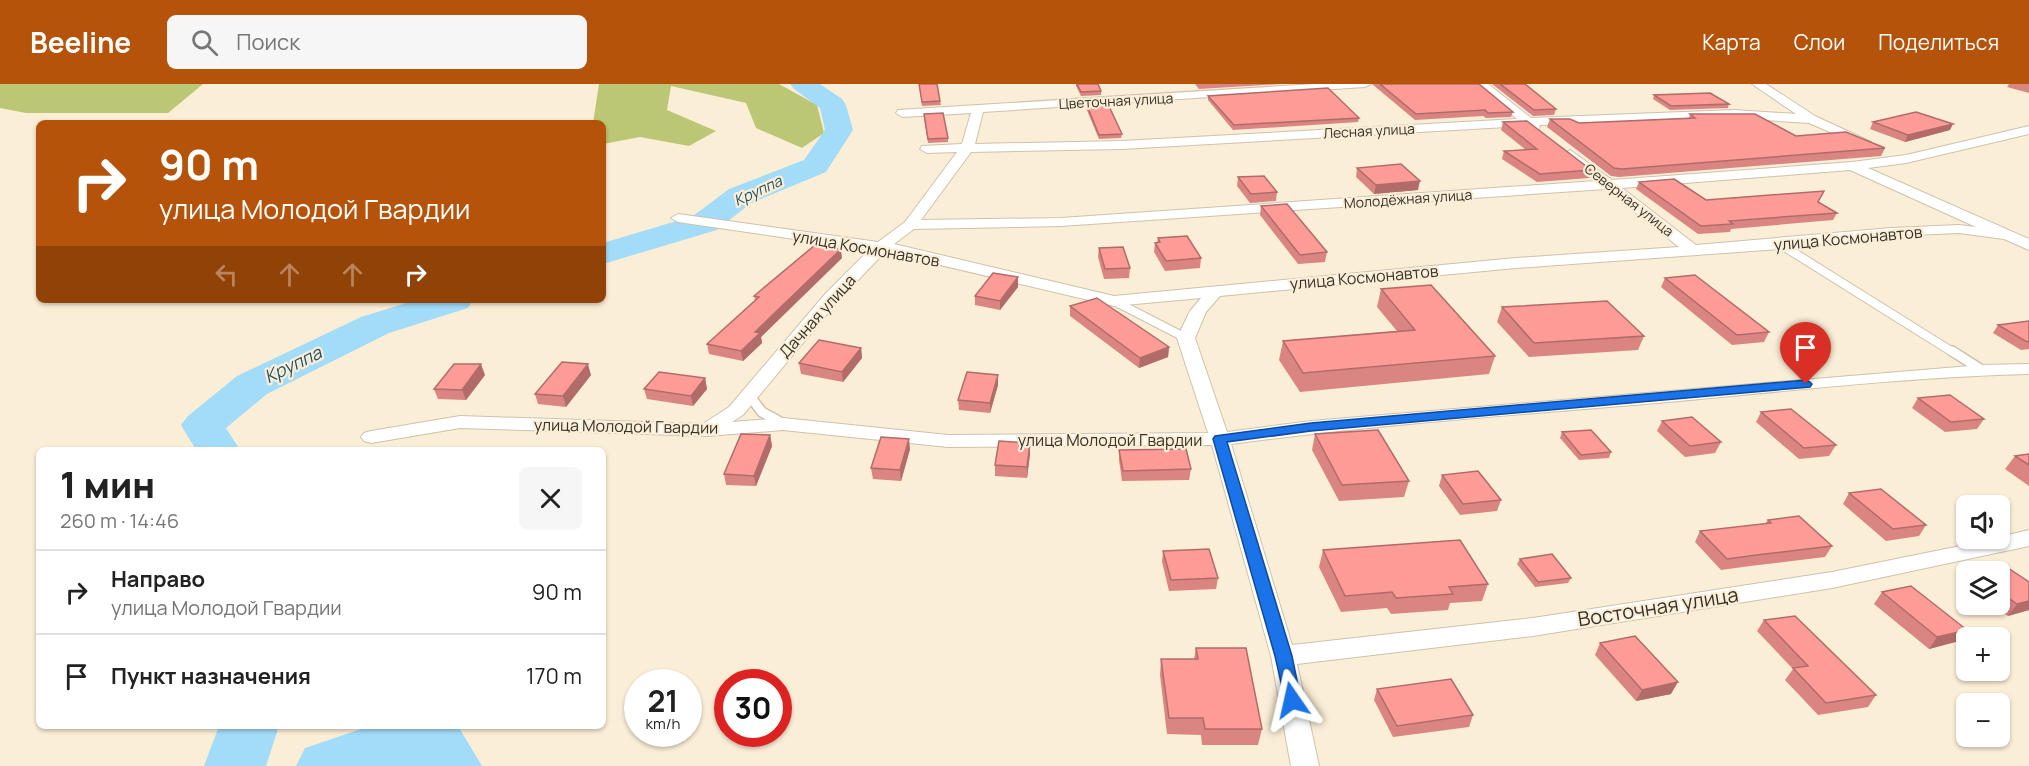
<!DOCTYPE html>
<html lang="ru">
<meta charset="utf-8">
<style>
:root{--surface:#fff;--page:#f6f6f6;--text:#222;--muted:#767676;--line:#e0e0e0;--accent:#b45309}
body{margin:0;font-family:Manrope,sans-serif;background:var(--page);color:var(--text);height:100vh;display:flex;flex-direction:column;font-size:22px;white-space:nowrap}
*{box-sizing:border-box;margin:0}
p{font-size:20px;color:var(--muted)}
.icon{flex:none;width:33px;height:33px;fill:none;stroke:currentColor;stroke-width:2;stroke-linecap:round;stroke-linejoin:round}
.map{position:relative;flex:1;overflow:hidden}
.details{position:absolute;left:36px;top:363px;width:570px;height:282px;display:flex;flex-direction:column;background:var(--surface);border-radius:9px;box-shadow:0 2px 4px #0004}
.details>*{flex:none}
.hud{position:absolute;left:36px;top:36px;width:570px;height:183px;border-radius:9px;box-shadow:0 2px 4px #0004;background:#b45309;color:#fff;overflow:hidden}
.buttons{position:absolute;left:1956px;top:411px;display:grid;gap:12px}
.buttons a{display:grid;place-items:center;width:54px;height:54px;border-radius:9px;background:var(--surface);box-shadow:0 2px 4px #0004;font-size:30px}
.speed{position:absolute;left:624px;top:585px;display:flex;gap:12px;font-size:30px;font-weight:700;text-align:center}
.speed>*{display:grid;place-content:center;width:78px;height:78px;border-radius:50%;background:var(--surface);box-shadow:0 2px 4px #0004;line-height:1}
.speed small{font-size:15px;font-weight:400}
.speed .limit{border:9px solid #d22;background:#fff;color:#111}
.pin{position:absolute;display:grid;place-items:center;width:51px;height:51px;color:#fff;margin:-62px -26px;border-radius:50% 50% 50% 0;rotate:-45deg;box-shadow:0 0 6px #0007}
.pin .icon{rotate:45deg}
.me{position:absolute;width:66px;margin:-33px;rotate:349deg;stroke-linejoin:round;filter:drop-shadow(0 0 4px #0008)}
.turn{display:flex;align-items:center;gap:21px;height:126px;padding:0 24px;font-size:27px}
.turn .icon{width:78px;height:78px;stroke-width:2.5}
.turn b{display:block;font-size:42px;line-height:51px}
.lanes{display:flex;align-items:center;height:57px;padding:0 24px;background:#0003;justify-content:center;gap:30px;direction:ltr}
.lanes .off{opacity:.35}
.round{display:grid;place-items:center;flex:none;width:63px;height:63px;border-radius:9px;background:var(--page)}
.headline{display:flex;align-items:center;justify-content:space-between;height:102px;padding:0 24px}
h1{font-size:36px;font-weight:800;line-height:45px}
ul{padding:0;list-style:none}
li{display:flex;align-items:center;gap:18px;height:84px;padding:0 24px;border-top:2px solid var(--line)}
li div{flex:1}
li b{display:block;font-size:22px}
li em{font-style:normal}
header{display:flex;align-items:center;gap:36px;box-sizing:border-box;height:84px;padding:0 30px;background:var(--accent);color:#fff}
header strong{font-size:28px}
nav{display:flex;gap:33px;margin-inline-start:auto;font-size:21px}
.search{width:420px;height:54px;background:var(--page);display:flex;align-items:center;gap:15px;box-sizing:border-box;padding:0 21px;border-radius:9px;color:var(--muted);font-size:22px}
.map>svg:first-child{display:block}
</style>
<header>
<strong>Beeline</strong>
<div class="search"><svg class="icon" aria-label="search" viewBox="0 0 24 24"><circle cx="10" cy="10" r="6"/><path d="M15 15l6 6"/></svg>Поиск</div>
<nav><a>Карта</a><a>Слои</a><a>Поделиться</a></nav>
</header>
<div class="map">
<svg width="2029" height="682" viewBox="0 0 2029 682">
<rect width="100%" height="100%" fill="#fbeed7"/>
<g fill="#bcc775">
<polygon points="0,0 203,0 168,29 26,29 0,24"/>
<polygon points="599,0 779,0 817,21 824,49 802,64 756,44 746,19 671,2 667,26 716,47 689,62 640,53 603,60 603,39 593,39"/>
</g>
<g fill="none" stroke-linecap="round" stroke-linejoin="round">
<g fill="#a2dcf9" fill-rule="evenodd">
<polygon points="790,0 820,0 842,15 846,21 853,46 826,88 751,119 717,146 603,180 603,159 693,132 729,105 804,76 825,46 820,24 794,5"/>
<polygon points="416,216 473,216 468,224 389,249 267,310 226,344 240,366 196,366 181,341 188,332 237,292 361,233"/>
<polygon points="219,642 279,642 266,682 204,682"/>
<polygon points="370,642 458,642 482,682 296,682 305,664"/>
</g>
<defs>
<g id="service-far1">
<polyline points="1780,160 1954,269"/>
<polyline points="1114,217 1186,254"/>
</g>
<g id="service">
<polyline points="1952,267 1982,286"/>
<polyline points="749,311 762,328 782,339"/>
</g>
<path id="minor" d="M1314 0H1371L1365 3 983 28 975 60 1122 57 1517 35 1475 0H1488L1531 34 1734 26 1796 30 1752 0H1766L1815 32 1871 58 1865 62 1860 61 1809 39 1734 34 1540 41 1539 46 1535 47 1525 42 1122 65 971 68 921 136 1061 134 1596 97 1565 73 1563 70 1570 66 1612 96 1852 78 1906 71 2029 42V50L1906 79 1868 84 2029 155V166L2004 155 1959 149 1891 152 1780 165 1516 184 1220 212 1206 228 1195 254 1227 348 1311 337 1982 281 2029 280V290C1905 293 1781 308 1657 319 1515 331 1373 341 1231 360L1292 561 1533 534 1832 488 2000 454V453L2029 446V462L1832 504 1533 552 1297 580 1319 682H1291L1271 572 1212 361 948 363 783 346 707 352 460 344 371 359 364 357 361 353 364 349 371 347 460 332 703 340 729 323 826 209 869 166 678 138 671 134 678 130 878 158 905 138 957 68 927 69 920 65 922 62 962 60 971 29 902 33 896 29 898 26ZM1850 86 1976 143 1959 141 1891 144 1696 161 1622 104ZM1606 105 1679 163 1516 174 1114 212 894 160 914 145 1061 142ZM885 168 1114 222 1201 214 1190 227 1177 254 1208 349 948 351 783 334 732 338 743 331 838 217Z"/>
</defs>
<use href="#service-far1" stroke="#cec2ac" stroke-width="10"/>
<use href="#service" stroke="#cec2ac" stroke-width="12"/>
<use href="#minor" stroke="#cec2ac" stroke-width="2"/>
<use href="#service-far1" stroke="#fff" stroke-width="8"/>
<use href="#service" stroke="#fff" stroke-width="9"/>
<use href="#minor" fill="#fff" fill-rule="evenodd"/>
</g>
<g fill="#da8582">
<polygon points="919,0 940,17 941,21 922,22"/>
<polygon points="1076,0 1098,0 1101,7 1101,11 1081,12 1076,2"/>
<polygon points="1195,0 1281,0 1199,5"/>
<polygon points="1372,0 1479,0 1513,28 1511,33 1486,34 1483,32 1415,36"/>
<polygon points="1492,0 1525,0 1556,25 1554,31 1533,32"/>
<polygon points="2009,0 2029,0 2029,9 2007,3"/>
<polygon points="1654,11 1729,20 1728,24 1670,26 1653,15"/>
<polygon points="1208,12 1359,34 1358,38 1233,46 1208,16"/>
<polygon points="1086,19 1122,50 1121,54 1099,55 1086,24"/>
<polygon points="1690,30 1796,52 1885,64 1881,72 1619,93 1611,92 1547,43 1550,35 1579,39 1689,34"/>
<polygon points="924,34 948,54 948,58 928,59"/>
<polygon points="1503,38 1591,86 1589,94 1537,98 1502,75 1504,67 1526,66 1501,46"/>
<polygon points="1873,38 1950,46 1905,58 1870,45"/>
<polygon points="1357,84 1418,106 1374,110 1356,93"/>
<polygon points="1238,93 1277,108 1276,117 1250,119 1237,102"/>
<polygon points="1639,98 1706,116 1818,118 1837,129 1833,136 1731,145 1730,148 1698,150 1636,105"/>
<polygon points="1261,122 1327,168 1325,178 1298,180 1260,131"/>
<polygon points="1158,154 1201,174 1200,184 1165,187 1154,168 1155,159 1157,159"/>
<polygon points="1099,164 1130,184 1129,194 1104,195 1098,173"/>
<polygon points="842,174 761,253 762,259 743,277 709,270 707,260 755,216 754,212"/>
<polygon points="1665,194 1769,248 1764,258 1732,261 1661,203"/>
<polygon points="1018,203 1000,226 975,221 975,212"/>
<polygon points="1381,205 1495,272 1489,290 1300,308 1279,276 1283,257 1397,247 1377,223"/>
<polygon points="1070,222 1169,263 1168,273 1139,284 1070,232"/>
<polygon points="1502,223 1644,252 1638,266 1529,273 1497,238"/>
<polygon points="2029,237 2029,265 2021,266 1993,249 1998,241"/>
<polygon points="861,264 862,274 843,298 801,290 799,279"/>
<polygon points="485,291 466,316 438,315 434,305"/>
<polygon points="591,291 566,323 538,320 535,310"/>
<polygon points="998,291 998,301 990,329 959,326 958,316"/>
<polygon points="705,294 707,305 693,322 647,315 644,305"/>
<polygon points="1918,314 1984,335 1977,345 1945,348 1912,324"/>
<polygon points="1761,328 1836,361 1829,372 1799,375 1756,338"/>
<polygon points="1662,337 1721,358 1715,369 1685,373 1657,347"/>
<polygon points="1562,348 1611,368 1609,374 1579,376 1560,354"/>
<polygon points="1315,350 1409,397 1404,413 1339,417 1312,366"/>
<polygon points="770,351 772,362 756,402 726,401 724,390"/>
<polygon points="1030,359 1030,370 1027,394 995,392 995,381"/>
<polygon points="910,365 901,397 873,395 871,384"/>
<polygon points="1119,366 1191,385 1189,396 1122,397 1119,376"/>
<polygon points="2029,370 2029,402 2005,385 2015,372"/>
<polygon points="1442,391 1501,416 1497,427 1460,431 1439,402"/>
<polygon points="1849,409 1926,441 1919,452 1886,457 1843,420"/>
<polygon points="1768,436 1832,462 1825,473 1750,482 1721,486 1695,458 1700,447 1765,440"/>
<polygon points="1323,466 1488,500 1482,517 1450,519 1448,526 1391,530 1387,524 1341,528 1319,483"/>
<polygon points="1163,467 1218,494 1216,505 1169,507 1162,478"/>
<polygon points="1520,475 1571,494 1568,499 1535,503 1517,480"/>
<polygon points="2000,488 2029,526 2008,532 1993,520 2000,520"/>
<polygon points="1882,508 1959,557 1929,565 1874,520"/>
<polygon points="1764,536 1876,611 1868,623 1818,631 1785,596 1793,585 1757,547"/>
<polygon points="1600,559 1671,610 1636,617 1595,571"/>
<polygon points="1196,564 1262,645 1258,661 1202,661 1201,651 1167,650 1160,591 1161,575 1194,575"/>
<polygon points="1377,605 1473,631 1469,643 1393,653 1374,616"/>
</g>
<g fill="#b16c6a">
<polygon points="1953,40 1950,46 1905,58 1908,51"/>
<polygon points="1420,97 1418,106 1374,110 1376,101"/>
<polygon points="841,165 842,174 761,253 762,259 743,277 741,267 755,248"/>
<polygon points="1018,193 1018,203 1000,226 1000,217"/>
<polygon points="1169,263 1168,273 1139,284 1140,274"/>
<polygon points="861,264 862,274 843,298 842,288"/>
<polygon points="481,280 485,291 466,316 462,306"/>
<polygon points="588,280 591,291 566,323 563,312"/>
<polygon points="998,291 998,301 990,329 990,319"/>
<polygon points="705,294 707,305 693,322 691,312"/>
<polygon points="770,351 772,362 756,402 754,392"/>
<polygon points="909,355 910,365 901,397 900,386"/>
<polygon points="1030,359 1030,370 1027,394 1027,383"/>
<polygon points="2029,517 2029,526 2008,532 2017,520"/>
<polygon points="1967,546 1959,557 1929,565 1937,553"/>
<polygon points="1678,598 1671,610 1636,617 1642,606"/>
</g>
<g fill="#fd9b97" stroke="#b16c6a" stroke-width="1.5">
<polygon points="919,0 937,0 940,17 922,18"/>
<polygon points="1077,0 1098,0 1101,7 1081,8"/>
<polygon points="1380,0 1479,0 1513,28 1488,29 1485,26 1416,30"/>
<polygon points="1500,0 1525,0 1556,25 1534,26"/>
<polygon points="1328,4 1359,34 1234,41 1208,12"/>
<polygon points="1710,9 1729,20 1671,22 1654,11"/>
<polygon points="1107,18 1122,50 1099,51 1086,19"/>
<polygon points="1916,28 1953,40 1908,51 1873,38"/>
<polygon points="943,29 948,54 928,55 924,30"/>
<polygon points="1690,30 1755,30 1796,52 1846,48 1885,64 1622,85 1614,84 1550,35 1570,35 1579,39 1695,34"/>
<polygon points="1527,37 1591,86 1540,90 1504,67 1537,65 1503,38"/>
<polygon points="1401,80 1420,97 1376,101 1357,84"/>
<polygon points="1264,92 1277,108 1251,110 1238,93"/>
<polygon points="1674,95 1706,116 1824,107 1818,118 1837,129 1729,137 1733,140 1701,142 1639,98"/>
<polygon points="1287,120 1327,168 1300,171 1261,122"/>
<polygon points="1187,152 1201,174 1166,177 1155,159 1160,158 1158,154"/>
<polygon points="815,161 841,165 755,248 760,249 741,267 707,260 759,213 754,212"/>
<polygon points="1123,163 1130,184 1105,185 1099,164"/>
<polygon points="993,189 1018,193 1000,217 975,212"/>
<polygon points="1695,191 1769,248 1737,251 1665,194"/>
<polygon points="1431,201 1495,272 1303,289 1283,257 1415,246 1381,205"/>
<polygon points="1097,214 1169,263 1140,274 1070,222"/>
<polygon points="1607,217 1644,252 1534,259 1502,223"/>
<polygon points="2029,237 2029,257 2027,258 1998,241"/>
<polygon points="819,256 861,264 842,288 799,279"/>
<polygon points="562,278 588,280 563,312 535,310"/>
<polygon points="454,280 481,280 462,306 434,305"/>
<polygon points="659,288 705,294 691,312 644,305"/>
<polygon points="967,288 998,291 990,319 958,316"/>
<polygon points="1950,311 1984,335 1951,338 1918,314"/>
<polygon points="1791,325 1836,361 1804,364 1761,328"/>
<polygon points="1692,333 1721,358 1690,362 1662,337"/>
<polygon points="1378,346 1409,397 1342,401 1315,350"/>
<polygon points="1591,346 1611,368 1581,371 1562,348"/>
<polygon points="741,350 770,351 754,392 724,390"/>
<polygon points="881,353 909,355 900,386 871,384"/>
<polygon points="999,357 1030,359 1027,383 995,381"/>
<polygon points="1186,365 1191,385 1123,387 1119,366"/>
<polygon points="2029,370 2029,381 2015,372"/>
<polygon points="1478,387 1501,416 1463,420 1442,391"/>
<polygon points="1881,405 1926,441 1893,445 1849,409"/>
<polygon points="1799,432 1832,462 1756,471 1727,475 1700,447 1771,439 1768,436"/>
<polygon points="1460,456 1488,500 1449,503 1453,510 1396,514 1392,508 1345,512 1323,466"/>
<polygon points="1209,465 1218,494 1171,496 1163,467"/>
<polygon points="1552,470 1571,494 1538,498 1520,475"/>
<polygon points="2008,484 2029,498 2029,517 2017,520 2000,508 2000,488 1992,488"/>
<polygon points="1911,502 1967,546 1937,553 1882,508"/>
<polygon points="1795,532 1876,611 1826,619 1793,584 1808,582 1764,536"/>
<polygon points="1635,552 1678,598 1642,606 1600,559"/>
<polygon points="1196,564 1246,564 1262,645 1205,645 1203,634 1169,634 1161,575 1198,575"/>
<polygon points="1451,595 1473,631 1397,642 1377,605"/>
</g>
<polygon fill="#1a73e8" stroke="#114b97" stroke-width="1.5" points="1806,296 1810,298 1812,300 1810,303 1311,347 1227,358 1292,572 1301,616 1298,621 1292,623 1286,621 1275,572 1213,355 1215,352 1311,339"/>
<g text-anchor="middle" stroke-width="4.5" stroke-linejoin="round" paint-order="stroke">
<g font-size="14" fill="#363229" stroke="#fbeed7">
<text transform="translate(1116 17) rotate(-3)" y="5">Цветочная улица</text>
<text transform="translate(1369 47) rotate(-3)" y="5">Лесная улица</text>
<text transform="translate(1408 115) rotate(-4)" y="5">Молодёжная улица</text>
<text transform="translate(1629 116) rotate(38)" y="5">Северная улица</text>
</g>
<g font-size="15" font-style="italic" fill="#235064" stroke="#fbeed7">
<text transform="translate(758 107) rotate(-25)" y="5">Круппа</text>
</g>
<g font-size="16" fill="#363229" stroke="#fbeed7">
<text transform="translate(1848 154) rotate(-5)" y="6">улица Космонавтов</text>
<text transform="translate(866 164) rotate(10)" y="6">улица Космонавтов</text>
<text transform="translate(1364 193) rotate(-5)" y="6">улица Космонавтов</text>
<text transform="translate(817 232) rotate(-48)" y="6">Дачная улица</text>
<text transform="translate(626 342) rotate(1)" y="6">улица Молодой Гвардии</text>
<text x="1110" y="362">улица Молодой Гвардии</text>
</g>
<g font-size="18" font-style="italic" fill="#235064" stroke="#fbeed7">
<text transform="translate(293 281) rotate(-26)" y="6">Круппа</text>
</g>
<g font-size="20" fill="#363229" stroke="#fbeed7">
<text transform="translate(1658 523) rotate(-9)" y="7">Восточная улица</text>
</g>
</g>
</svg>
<div class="buttons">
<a><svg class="icon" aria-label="sound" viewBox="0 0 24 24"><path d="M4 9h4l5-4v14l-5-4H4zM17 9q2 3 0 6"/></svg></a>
<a><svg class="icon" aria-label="layers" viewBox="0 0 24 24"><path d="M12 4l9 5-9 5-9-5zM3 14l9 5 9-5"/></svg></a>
<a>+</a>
<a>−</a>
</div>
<div class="speed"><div>21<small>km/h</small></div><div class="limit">30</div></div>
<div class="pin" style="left:1806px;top:300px;background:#d93025"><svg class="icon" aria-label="arrive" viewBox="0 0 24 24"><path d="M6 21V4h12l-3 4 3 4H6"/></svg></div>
<svg class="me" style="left:1292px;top:616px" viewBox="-20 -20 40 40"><path d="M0-17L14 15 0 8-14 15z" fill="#1a73e8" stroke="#fff" stroke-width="4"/></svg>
<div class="hud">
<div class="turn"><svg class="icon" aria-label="right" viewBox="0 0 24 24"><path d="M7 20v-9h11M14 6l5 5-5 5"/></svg><div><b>90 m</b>улица Молодой Гвардии</div></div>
<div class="lanes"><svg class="icon off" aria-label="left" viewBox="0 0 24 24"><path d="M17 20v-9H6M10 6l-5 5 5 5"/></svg><svg class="icon off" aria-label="ahead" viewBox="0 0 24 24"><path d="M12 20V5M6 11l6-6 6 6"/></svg><svg class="icon off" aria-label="ahead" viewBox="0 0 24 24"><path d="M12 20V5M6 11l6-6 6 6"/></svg><svg class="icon" aria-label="right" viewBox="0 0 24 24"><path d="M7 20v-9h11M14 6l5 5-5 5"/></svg></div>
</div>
<section class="details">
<div class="headline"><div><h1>1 мин</h1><p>260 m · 14:46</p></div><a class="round"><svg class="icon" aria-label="close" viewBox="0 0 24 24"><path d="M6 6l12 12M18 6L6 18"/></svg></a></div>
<ul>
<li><svg class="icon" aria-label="right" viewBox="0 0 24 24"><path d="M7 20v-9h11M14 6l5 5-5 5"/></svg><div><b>Направо</b><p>улица Молодой Гвардии</p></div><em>90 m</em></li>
<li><svg class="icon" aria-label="arrive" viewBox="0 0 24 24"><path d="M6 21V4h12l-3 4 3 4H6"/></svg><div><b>Пункт назначения</b></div><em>170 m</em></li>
</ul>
</section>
</div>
